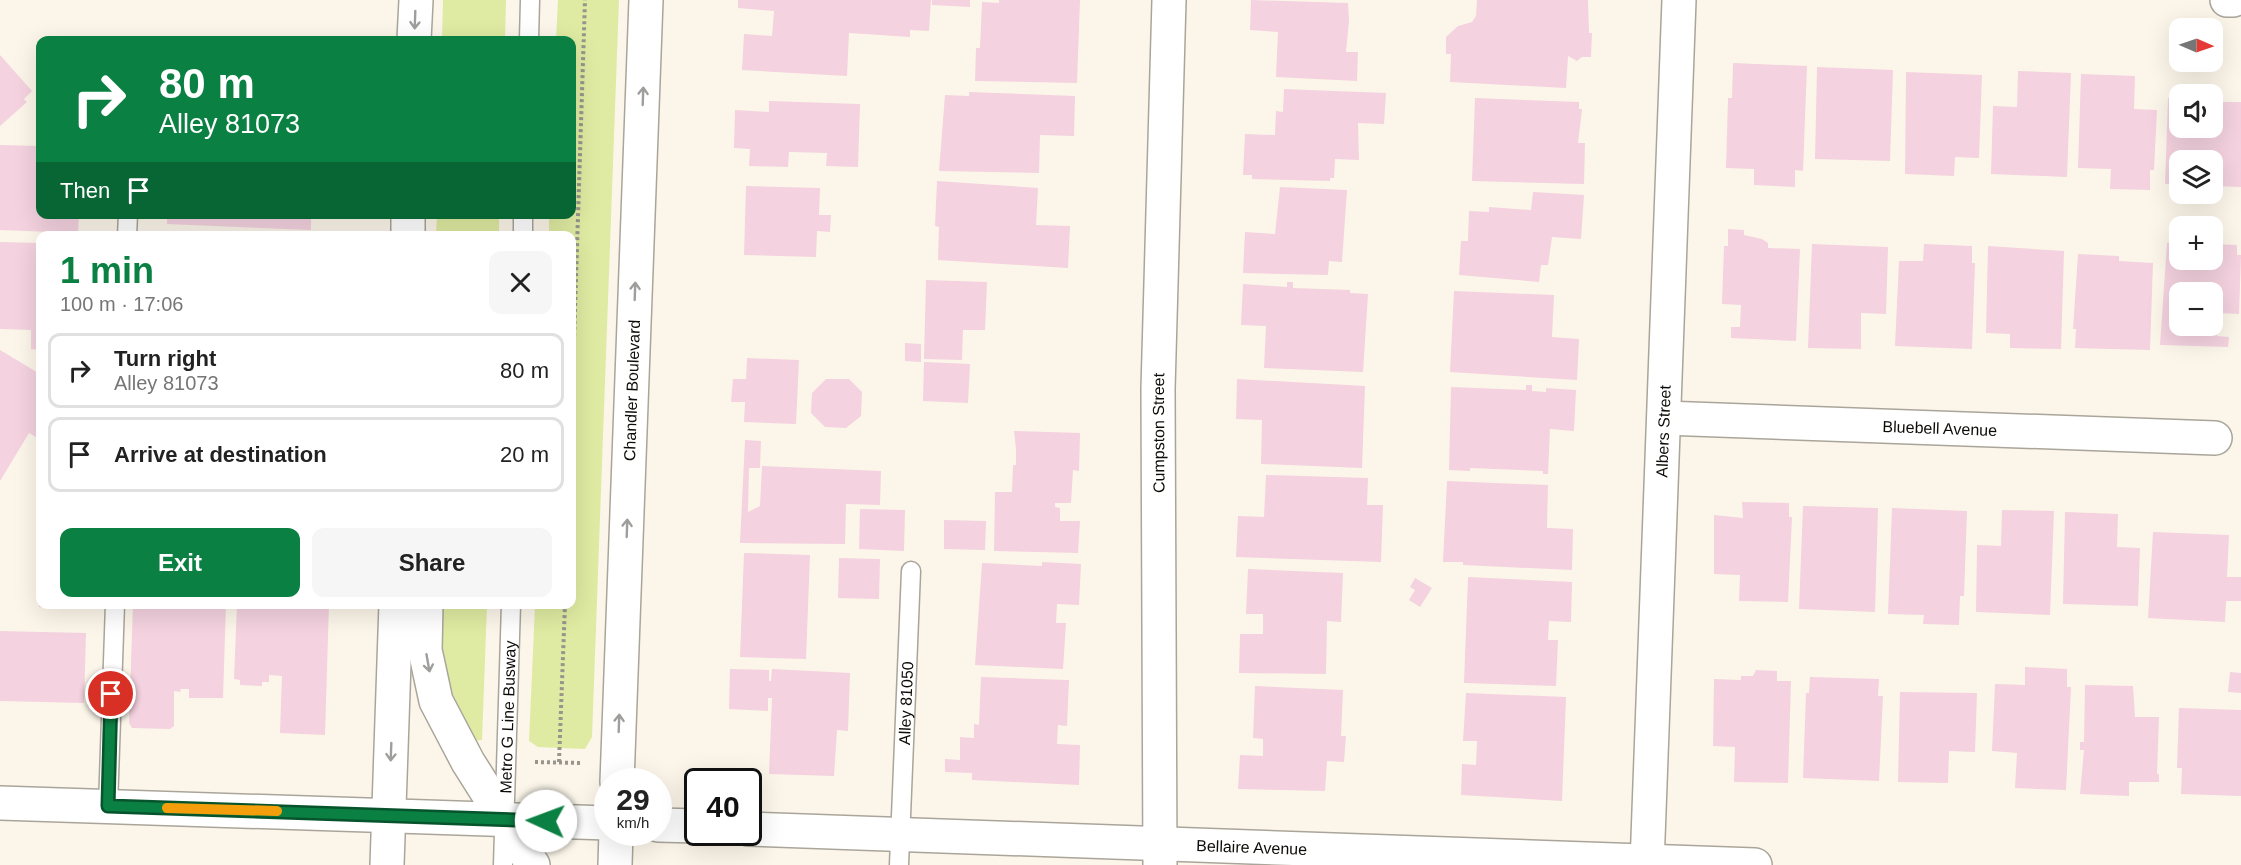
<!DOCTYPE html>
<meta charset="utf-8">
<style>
:root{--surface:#fff;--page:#f6f6f6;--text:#222;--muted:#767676;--line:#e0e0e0;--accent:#0b8043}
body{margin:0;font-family:Helvetica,sans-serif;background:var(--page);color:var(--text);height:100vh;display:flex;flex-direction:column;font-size:22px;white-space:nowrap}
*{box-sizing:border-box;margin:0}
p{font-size:20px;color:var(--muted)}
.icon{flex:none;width:33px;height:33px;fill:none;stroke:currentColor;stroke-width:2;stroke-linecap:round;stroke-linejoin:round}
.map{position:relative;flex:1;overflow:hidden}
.sheet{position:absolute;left:36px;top:231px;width:540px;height:378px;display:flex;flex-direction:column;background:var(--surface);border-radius:12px;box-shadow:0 6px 24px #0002}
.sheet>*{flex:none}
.hud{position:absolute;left:36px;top:36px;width:540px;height:183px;border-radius:12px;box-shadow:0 6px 24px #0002;background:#0b8043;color:#fff;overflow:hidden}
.needle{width:39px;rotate:92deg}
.controls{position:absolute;left:2169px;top:18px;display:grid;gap:12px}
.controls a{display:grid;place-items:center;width:54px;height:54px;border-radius:12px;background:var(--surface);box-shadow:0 6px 24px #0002;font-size:30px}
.speed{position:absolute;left:594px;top:768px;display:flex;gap:12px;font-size:30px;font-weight:700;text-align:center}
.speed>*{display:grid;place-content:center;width:78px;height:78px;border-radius:50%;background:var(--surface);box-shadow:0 6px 24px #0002;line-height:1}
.speed small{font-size:15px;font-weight:400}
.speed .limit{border:3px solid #111;border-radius:9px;background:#fff;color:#111}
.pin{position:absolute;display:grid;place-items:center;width:51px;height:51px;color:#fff;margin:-26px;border:3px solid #fff;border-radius:50%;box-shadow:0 2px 6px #0007}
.me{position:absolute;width:66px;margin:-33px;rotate:272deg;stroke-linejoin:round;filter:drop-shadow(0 0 4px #0008)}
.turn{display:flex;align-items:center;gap:21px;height:126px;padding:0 24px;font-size:27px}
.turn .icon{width:78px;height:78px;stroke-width:2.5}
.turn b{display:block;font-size:42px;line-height:51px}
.then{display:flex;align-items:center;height:57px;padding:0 24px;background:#0003;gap:12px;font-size:22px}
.round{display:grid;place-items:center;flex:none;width:63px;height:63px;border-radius:12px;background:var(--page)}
.summary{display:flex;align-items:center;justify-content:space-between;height:102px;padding:0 24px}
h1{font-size:36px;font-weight:600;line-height:45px;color:var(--accent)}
.primary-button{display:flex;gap:12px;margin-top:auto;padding:12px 24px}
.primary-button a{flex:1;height:69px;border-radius:12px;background:var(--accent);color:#fff;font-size:24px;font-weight:600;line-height:69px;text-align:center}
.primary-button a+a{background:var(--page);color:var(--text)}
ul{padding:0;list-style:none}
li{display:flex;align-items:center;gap:18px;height:75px;margin:0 12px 9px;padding:0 12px;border:3px solid var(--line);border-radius:12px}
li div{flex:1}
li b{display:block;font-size:22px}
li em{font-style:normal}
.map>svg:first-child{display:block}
</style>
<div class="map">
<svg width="2241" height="865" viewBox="0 0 2241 865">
<rect width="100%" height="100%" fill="#fcf6ea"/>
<g fill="#dfeba2">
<polygon points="443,0 506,0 505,40 442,40"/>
<polygon points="558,0 619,0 592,737 585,749 538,747 529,741 535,605 572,604 572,236 549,235 549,215 572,214 572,40 556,40"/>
<polygon points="437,215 499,215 499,235 436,235"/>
<polygon points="442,605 487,605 482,740 472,741 451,703 441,658"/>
</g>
<g fill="#f4d2df" fill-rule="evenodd">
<polygon points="738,0 931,0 929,31 910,30 910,37 849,33 847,76 742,70 744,34 772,36 774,11 738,8"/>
<polygon points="932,0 970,0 970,7 932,5"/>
<polygon points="999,0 1080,0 1077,83 975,81 976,48 980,48 982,2 999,3"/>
<polygon points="1251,0 1348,3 1349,21 1346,52 1358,52 1357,81 1276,77 1278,32 1250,30"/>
<polygon points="1477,0 1588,0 1589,33 1592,33 1591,57 1582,57 1577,61 1568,56 1566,88 1450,82 1451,54 1446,54 1446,37 1458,26 1472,22 1476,16"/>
<polygon points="0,55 32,91 24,99 27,102 0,126"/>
<polygon points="1733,63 1807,66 1803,171 1795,170 1795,187 1754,185 1754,169 1726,168 1728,98 1732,98"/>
<polygon points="1817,67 1893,70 1890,161 1815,159"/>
<polygon points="2018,71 2071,73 2067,177 1991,174 1993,106 2017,107"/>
<polygon points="1906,72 1982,75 1979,158 1955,157 1954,176 1905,174"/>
<polygon points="2081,74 2135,76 2134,109 2157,110 2154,170 2150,170 2150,190 2110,189 2111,169 2078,168"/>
<polygon points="1284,89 1386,93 1384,124 1358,123 1359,160 1335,159 1334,178 1330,178 1330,181 1252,179 1252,175 1243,175 1245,134 1275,135 1276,111 1283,112"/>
<polygon points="969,92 1075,96 1074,136 1040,135 1039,173 939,171 945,95 969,96"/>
<polygon points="1475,98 1579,102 1579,109 1582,109 1578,143 1585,143 1584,184 1472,181"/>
<polygon points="2168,98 2180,99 2180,128 2212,128 2212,102 2241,102 2241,187 2212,186 2212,160 2180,160 2180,184 2165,184"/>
<polygon points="769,101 860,104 858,167 826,166 827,153 789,152 788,167 749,166 750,149 734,148 735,110 769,112"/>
<polygon points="0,145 40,146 40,214 79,214 78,233 0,230"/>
<polygon points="937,181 1038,188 1036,225 1070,226 1068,268 938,260 939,227 935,226"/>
<polygon points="746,186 820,188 819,215 831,215 830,232 817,231 816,257 744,255"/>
<polygon points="1280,187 1347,190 1342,262 1329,261 1328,275 1243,273 1245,232 1275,234"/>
<polygon points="1533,192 1584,195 1581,239 1552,237 1548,265 1541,265 1539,282 1459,275 1461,241 1468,241 1469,211 1489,212 1489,207 1531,210"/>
<polygon points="167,214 311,214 311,230 167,224"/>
<polygon points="1728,229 1744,230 1744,235 1762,239 1768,243 1768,248 1800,249 1796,341 1731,338 1731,327 1740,327 1741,305 1722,304 1724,246 1728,246"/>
<polygon points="0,242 40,243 40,350 31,349 31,330 0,329"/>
<path d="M2167 243H2180V260H2212V244L2237 245V255H2241L2239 314 2218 313 2217 336 2229 337 2228 347 2160 345ZM2180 292H2212V326H2180Z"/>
<polygon points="1812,244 1888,247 1886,314 1861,313 1861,349 1808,348"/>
<polygon points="1924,244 1972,246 1972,263 1975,263 1972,349 1895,346 1899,261 1923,261"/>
<polygon points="1988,246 2064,251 2061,349 2010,348 2010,334 1986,333"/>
<polygon points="2078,254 2119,256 2119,261 2153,263 2150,350 2075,348 2076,329 2073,329"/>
<polygon points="926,280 987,282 985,330 963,330 962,360 924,359"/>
<polygon points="1287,282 1293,282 1293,288 1350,290 1350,293 1368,294 1363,372 1264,368 1266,326 1241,325 1243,284 1287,287"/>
<polygon points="1454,291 1554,295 1552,337 1579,339 1577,380 1450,372"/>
<polygon points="905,343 921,344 921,362 905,361"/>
<polygon points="0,350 40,374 40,429 36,437 29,433 0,481"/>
<polygon points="747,358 799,360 796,424 744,422 745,402 731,402 733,379 746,379"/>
<polygon points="924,362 970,364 968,403 923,401"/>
<polygon points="826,379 849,379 862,392 861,416 846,428 825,427 811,413 812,393"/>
<polygon points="1237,379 1365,386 1362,468 1261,464 1262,420 1236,419"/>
<polygon points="1526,385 1532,385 1532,391 1546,392 1546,388 1576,390 1574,431 1550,429 1548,474 1543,474 1543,471 1470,468 1470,471 1449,470 1451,387 1526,390"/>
<polygon points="1014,431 1080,433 1079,471 1073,470 1071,503 1055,503 1055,507 1060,508 1060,521 1080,521 1078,553 994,551 995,492 1012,492 1013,465 1016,465 1016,449"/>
<polygon points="745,440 761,441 760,468 749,468 748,512 760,506 762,466 881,471 880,505 846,504 845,544 740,543"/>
<polygon points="1266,475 1368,478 1367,505 1383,505 1381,562 1236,557 1238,516 1264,517"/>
<polygon points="1447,481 1548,485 1547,528 1573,529 1572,570 1463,565 1463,562 1443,562"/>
<polygon points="1742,502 1789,503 1789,517 1792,517 1788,602 1739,601 1740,575 1714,574 1714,515 1743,518"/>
<polygon points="1803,506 1878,508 1875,612 1799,609"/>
<polygon points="1892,508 1967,511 1964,596 1960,596 1959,625 1923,624 1924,615 1888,614"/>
<polygon points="860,509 905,510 904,551 859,549"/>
<polygon points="2002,510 2054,511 2050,615 1976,612 1977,545 2001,546"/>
<polygon points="2065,512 2118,514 2117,547 2140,548 2138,606 2063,604"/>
<polygon points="944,520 986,521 985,550 944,549"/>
<polygon points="2153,532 2229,535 2227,577 2241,577 2241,601 2226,601 2225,622 2148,618"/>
<polygon points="744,553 810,555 806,659 740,657"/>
<polygon points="839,558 880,559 879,599 838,598"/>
<polygon points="1042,562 1081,564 1079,605 1057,604 1056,623 1066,623 1063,669 975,665 982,563 1042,566"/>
<polygon points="1248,569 1343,573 1341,622 1327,621 1326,674 1239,673 1240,634 1263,634 1263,614 1246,614"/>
<polygon points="1468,577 1572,582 1571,622 1549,621 1548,640 1558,640 1556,686 1464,683"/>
<polygon points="1415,578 1432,588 1420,607 1409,600 1415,590 1410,587"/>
<polygon points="39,604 82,604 82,609 39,607"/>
<polygon points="133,604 226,604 223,698 189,698 189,689 180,689 181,692 174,691 174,726 170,729 132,728 129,723"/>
<polygon points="237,604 329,604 325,735 280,733 282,676 269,675 269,682 262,682 262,686 240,685 240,680 234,679"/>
<polygon points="0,631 86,633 84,703 0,701"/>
<polygon points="2025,667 2067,669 2067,687 2071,687 2066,790 2015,788 2017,753 1992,751 1995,684 2025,685"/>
<polygon points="730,669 769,670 769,681 771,681 772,669 850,673 848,731 837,730 834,776 769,774 772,698 768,698 768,711 729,709"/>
<polygon points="1756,670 1777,671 1777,681 1791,681 1788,783 1734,782 1735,747 1713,746 1714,679 1741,680 1741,676 1753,676"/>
<polygon points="2230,672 2241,673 2241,693 2228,692"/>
<polygon points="981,677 1069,680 1067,726 1058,725 1057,744 1080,745 1079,785 972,780 972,773 945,772 945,759 960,760 960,737 974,738 974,724 979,725"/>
<polygon points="1810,677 1879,679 1878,696 1883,696 1879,781 1803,778 1806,693 1809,693"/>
<polygon points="2085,685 2133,686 2135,717 2159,717 2157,774 2159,774 2159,782 2129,782 2129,796 2080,794 2084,750 2080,750 2080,742 2084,742"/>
<polygon points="1255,686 1343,690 1341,736 1346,736 1344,762 1327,761 1325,791 1238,789 1240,755 1263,756 1263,739 1253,738"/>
<polygon points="1900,692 1977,693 1975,752 1949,751 1948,783 1898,782"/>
<polygon points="1466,693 1566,697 1562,801 1461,795 1462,764 1476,765 1477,741 1463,741"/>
<polygon points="2179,708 2241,710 2241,796 2181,794 2182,768 2177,768"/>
</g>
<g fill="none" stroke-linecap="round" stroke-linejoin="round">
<defs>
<g id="lane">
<polyline points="529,40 530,0"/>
<polyline points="127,236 128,214"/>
<polyline points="523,236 523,214"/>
<polyline points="108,806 115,604"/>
<path id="s1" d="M503 865 511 604"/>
<path id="s2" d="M899 865 911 571"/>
</g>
<g id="street">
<polyline points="2227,0 2233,0"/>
<path id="s3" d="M1664 418 2215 438"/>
<path id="s4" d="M1160 865 1158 389 1169 0"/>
<path id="s5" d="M1647 865 1679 0"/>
</g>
<g id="secondary">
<polyline points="414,40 416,0"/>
<polyline points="408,236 408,214"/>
<polyline points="426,604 425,650 436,701 468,762 533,865"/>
<path id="s6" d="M617 782 646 0"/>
<polyline points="0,803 608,823"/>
<polyline points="658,825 698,826"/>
<path id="s7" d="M748 829 1755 865"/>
<polyline points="387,865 396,604"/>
<polyline points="615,865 616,832"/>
</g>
</defs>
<use href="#lane" stroke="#aaa59a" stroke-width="21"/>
<use href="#street" stroke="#aaa59a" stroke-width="36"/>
<use href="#secondary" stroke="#aaa59a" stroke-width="36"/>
<g stroke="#98958c" stroke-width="4" stroke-dasharray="3 3" stroke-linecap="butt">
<polyline points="572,402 585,0"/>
<polyline points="535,762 582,763"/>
<polyline points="559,762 565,604"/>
</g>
<use href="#lane" stroke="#fff" stroke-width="18"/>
<use href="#street" stroke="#fff" stroke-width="33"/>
<use href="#secondary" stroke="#fff" stroke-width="33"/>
</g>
<defs><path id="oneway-shaft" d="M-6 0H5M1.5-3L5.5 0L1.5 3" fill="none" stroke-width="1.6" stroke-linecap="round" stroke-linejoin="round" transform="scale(1.5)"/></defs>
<g stroke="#9e9e9c">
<use href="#oneway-shaft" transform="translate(415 20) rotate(92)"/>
<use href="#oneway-shaft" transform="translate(643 96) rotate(-88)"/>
<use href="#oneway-shaft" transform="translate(635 291) rotate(-88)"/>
<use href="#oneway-shaft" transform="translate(627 528) rotate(-88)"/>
<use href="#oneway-shaft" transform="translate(428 663) rotate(80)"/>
<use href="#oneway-shaft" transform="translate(619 723) rotate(-88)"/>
<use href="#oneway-shaft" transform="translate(391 752) rotate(92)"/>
</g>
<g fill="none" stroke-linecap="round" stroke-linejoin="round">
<defs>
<polyline id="route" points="111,694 108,806 546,821"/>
</defs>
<use href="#route" stroke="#07532c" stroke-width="15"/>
<use href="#route" stroke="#0b8043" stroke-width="10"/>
<polyline stroke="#f59e0b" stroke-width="10" points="167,808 277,811"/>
</g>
<g text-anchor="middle" stroke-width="5" stroke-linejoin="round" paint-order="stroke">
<g font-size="16" fill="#0d0c08" stroke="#fff">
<text dy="6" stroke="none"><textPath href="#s6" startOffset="392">Chandler Boulevard</textPath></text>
<text dy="6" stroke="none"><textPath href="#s3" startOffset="276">Bluebell Avenue</textPath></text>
<text dy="6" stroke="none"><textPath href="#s4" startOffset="432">Cumpston Street</textPath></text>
<text dy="6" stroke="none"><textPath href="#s5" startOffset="434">Albers Street</textPath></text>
<text dy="6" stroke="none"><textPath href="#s2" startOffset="162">Alley 81050</textPath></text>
<text dy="6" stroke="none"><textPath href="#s1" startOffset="148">Metro G Line Busway</textPath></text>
<text dy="6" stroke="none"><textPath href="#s7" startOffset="504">Bellaire Avenue</textPath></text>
</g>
</g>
</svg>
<div class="controls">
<a><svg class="needle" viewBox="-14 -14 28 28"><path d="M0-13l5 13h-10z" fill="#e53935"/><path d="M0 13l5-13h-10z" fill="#767676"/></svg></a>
<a><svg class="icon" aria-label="sound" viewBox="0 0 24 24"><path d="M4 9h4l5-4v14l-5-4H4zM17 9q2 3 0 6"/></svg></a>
<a><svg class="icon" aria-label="layers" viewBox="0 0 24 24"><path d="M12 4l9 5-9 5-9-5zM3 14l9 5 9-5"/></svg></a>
<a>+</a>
<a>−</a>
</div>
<div class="speed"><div>29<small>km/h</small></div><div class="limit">40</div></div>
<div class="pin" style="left:111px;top:694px;background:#d93025"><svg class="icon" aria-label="arrive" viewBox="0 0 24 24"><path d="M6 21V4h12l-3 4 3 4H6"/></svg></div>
<svg class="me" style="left:546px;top:821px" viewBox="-20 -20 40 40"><circle r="19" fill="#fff"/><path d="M0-13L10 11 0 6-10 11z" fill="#0b8043"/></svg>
<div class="hud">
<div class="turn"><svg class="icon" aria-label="right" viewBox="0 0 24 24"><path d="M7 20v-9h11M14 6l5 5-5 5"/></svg><div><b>80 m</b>Alley 81073</div></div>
<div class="then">Then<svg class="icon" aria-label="arrive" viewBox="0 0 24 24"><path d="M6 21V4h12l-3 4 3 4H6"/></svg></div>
</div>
<section class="sheet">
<div class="summary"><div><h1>1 min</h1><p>100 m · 17:06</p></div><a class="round"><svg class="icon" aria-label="close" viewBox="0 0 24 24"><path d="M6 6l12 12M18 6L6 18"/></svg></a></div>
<ul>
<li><svg class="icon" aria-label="right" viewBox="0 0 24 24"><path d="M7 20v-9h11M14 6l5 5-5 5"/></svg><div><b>Turn right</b><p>Alley 81073</p></div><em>80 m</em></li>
<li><svg class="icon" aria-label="arrive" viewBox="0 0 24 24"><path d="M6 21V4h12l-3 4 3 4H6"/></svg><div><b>Arrive at destination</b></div><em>20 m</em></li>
</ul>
<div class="primary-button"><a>Exit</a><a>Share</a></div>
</section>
</div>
